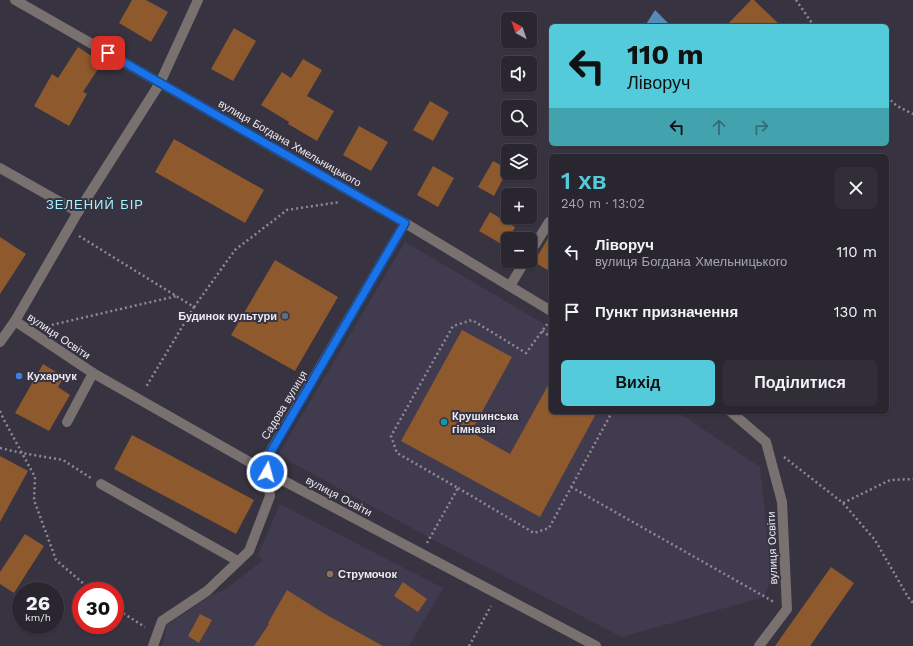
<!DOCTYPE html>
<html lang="uk">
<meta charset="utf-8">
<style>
:root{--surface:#292630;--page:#312e38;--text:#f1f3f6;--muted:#a5a5ab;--line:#45434c;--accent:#53cbda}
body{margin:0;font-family:"Work Sans",sans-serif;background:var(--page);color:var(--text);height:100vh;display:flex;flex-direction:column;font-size:15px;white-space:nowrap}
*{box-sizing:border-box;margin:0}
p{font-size:13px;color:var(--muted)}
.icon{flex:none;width:22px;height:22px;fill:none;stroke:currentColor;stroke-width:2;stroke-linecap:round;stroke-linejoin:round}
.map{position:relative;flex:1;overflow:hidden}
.sheet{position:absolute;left:549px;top:154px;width:340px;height:260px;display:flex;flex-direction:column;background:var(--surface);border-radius:6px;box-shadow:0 1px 3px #0004,0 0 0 1px var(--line)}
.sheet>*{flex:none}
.hud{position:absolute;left:549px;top:24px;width:340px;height:122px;border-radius:6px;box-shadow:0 1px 3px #0004,0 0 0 1px var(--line);background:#53cbda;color:#111;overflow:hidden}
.needle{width:26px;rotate:320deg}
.controls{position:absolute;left:501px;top:12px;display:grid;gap:8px}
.controls a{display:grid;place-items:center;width:36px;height:36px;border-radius:6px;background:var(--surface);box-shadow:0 1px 3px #0004,0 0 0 1px var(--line);font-size:20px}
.speed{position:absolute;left:12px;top:582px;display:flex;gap:8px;font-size:20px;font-weight:700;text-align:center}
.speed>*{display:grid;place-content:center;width:52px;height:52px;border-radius:50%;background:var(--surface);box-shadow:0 1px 3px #0004,0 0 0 1px var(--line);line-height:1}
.speed small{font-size:10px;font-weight:400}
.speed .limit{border:6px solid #d22;background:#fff;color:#111}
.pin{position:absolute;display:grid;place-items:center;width:34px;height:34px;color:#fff;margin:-17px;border-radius:8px;box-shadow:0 2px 6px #0006}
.me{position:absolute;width:44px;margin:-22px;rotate:7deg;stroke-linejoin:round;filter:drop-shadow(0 0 3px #0008)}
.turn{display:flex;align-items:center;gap:14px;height:84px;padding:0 12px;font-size:18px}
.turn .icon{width:52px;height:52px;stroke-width:2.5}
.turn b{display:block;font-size:28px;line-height:34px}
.lanes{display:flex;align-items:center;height:38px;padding:0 12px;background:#0003;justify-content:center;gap:20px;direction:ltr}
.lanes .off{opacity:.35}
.round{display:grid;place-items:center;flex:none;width:42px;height:42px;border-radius:6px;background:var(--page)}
.headline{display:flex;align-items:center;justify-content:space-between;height:68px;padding:0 12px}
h1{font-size:24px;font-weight:600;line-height:30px;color:var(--accent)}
.action{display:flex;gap:8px;margin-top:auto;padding:8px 12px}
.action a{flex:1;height:46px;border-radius:6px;background:var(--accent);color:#111;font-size:16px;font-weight:600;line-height:46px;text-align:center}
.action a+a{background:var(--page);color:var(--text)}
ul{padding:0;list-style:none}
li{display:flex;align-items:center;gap:12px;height:60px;padding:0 12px}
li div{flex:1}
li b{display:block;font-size:15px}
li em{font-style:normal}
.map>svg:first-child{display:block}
</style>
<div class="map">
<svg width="913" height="646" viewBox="0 0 913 646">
<rect width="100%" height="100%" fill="#373340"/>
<g fill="#413b4f">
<polygon points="405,242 551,328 551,412 677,412 760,467 772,578 764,597 622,637 430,538 278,455"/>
<polygon points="280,504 443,588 409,646 162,646 167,625 210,596 226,589 263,560 258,555"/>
</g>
<polygon fill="#578ab9" points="655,10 671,26 645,26"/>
<g fill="#8d592d">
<polygon points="132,0 146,0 168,12 151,42 119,23"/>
<polygon points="751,0 754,0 781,26 726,26"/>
<polygon points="234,28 256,41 233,81 211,69"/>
<polygon points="78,47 102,63 83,92 87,94 69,126 34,106 52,74 58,78"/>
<polygon points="303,59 322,70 307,96 334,111 317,141 288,124 289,122 261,105 282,72 291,78"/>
<polygon points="430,101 449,112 433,141 413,130"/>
<polygon points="359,126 388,142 371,171 343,155"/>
<polygon points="174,139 264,190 245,223 155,172"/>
<polygon points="493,161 508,169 494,196 478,187"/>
<polygon points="433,166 454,178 438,207 417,195"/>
<polygon points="490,212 515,227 505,246 479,231"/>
<polygon points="551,233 551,272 534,262"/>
<polygon points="0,237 26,254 0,294"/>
<polygon points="275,260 338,297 295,371 231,335"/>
<polygon points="462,330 512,357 471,432 510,454 551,380 551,412 597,412 540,517 401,441"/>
<polygon points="43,364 64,377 58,387 70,395 49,431 15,413"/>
<polygon points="132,435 254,500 236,534 114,469"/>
<polygon points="0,456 28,471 0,522"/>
<polygon points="25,534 44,546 14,593 0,584 0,572"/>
<polygon points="831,567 854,583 810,646 775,646"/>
<polygon points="403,582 427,599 418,612 394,596"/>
<polygon points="287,590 325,614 383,646 254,646 269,624 268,623"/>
<polygon points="200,614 212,620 199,643 188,636"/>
</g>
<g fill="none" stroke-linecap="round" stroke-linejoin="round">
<g stroke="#8d8a95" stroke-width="2.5" stroke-dasharray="2 3" stroke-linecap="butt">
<polyline points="796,0 814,26"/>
<polyline points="887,97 897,106 913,114"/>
<polyline points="79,236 194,307 146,387"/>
<polyline points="194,307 235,250 287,210 340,202"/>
<polyline points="47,326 177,296"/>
<polyline points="542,331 551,337"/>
<polyline points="0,411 4,420 35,477 34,500 56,560 92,591"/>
<polyline points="0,448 22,453 63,460 91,478"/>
<polyline points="784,457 843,503 875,540 908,597 913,603"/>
<polyline points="571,487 774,602"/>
<polyline points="458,488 534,533 549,528 612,412"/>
<polyline points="843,503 890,480 913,479"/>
<polyline points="427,543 458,488 397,453 391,436 453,326 472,320 526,353 548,323"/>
<polyline points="115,608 145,627"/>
<polyline points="469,646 491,606"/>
</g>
<g stroke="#79716f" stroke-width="10">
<polyline points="15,0 405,223 551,311"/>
<polyline points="0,168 78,212"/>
<polyline points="530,253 549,222 551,223"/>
<polyline points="510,286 525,261"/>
<polyline points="15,321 93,373 267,472 596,646"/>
<polyline points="0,342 15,321 78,212 160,83 198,0"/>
<polyline points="731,412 766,442 782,502 787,609 759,646"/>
<polyline points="67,422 93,373"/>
<polyline points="101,484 238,561"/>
<polyline points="153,646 162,621 207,591 249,551 270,496 266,459 405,223"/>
</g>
</g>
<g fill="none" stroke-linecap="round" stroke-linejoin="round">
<defs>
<polyline id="route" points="108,53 405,223 266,460 267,472"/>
</defs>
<use href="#route" stroke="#114b97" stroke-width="10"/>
<use href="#route" stroke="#1a73e8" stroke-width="7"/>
</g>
<circle fill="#5c6f8a" stroke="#373340" stroke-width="1.5" cx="285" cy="316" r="4"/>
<circle fill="#3f7fe0" stroke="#373340" stroke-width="1.5" cx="19" cy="376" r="4"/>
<circle fill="#0f9aa8" stroke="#373340" stroke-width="1.5" cx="444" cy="422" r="4"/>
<circle fill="#8d6e63" stroke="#373340" stroke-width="1.5" cx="330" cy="574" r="4"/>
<g text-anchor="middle" stroke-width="4" stroke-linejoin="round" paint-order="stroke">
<g font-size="11" fill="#eceaf3" stroke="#373340">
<text transform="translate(290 143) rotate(30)" y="4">вулиця Богдана Хмельницького</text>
<text transform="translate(59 336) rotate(34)" y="4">вулиця Освіти</text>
<text transform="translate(284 405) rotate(-59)" y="4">Садова вулиця</text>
<text transform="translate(339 496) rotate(28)" y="4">вулиця Освіти</text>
<text transform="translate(772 548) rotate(-92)" y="4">вулиця Освіти</text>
</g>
<g font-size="11" font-weight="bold" fill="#eceaf3" stroke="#373340" text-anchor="start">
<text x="277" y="320" text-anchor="end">Будинок культури</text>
<text x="27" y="380">Кухарчук</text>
<text x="452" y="420">Крушинська<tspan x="452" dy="13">гімназія</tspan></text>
<text x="338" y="578">Струмочок</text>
</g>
<g font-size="13" letter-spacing="1" fill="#a2f3ff" stroke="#373340">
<text x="95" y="209">ЗЕЛЕНИЙ БІР</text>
</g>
</g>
</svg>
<div class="controls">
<a><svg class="needle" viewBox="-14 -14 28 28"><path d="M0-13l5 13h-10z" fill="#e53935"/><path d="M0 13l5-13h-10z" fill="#a5a5ab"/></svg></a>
<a><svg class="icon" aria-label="sound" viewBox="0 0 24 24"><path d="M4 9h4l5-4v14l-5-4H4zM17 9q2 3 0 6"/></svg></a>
<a><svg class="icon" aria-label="search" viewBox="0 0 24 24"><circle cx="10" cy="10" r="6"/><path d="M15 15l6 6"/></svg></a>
<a><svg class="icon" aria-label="layers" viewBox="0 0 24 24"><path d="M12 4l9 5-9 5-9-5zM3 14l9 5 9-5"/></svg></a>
<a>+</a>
<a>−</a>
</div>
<div class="speed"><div>26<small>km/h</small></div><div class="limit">30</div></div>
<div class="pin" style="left:108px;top:53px;background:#d93025"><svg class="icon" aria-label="arrive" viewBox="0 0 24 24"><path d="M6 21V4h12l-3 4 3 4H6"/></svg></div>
<svg class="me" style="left:267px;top:472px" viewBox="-20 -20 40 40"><circle r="17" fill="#1a73e8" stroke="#fff" stroke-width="3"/><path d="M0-11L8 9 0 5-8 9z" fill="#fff"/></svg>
<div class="hud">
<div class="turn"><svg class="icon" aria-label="left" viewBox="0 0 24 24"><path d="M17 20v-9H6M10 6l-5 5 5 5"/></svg><div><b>110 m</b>Ліворуч</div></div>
<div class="lanes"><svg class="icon" aria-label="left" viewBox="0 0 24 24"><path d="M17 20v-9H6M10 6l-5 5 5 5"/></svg><svg class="icon off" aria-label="ahead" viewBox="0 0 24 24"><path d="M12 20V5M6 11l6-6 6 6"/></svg><svg class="icon off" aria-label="right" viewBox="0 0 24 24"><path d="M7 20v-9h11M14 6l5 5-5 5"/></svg></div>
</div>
<section class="sheet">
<div class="headline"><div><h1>1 хв</h1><p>240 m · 13:02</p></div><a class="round"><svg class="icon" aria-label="close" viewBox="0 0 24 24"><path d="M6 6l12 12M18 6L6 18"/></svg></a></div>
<ul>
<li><svg class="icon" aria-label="left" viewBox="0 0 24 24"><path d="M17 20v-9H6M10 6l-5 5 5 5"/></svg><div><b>Ліворуч</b><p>вулиця Богдана Хмельницького</p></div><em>110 m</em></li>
<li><svg class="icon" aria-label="arrive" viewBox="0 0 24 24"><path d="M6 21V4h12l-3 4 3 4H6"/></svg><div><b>Пункт призначення</b></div><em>130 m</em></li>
</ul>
<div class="action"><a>Вихід</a><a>Поділитися</a></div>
</section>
</div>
